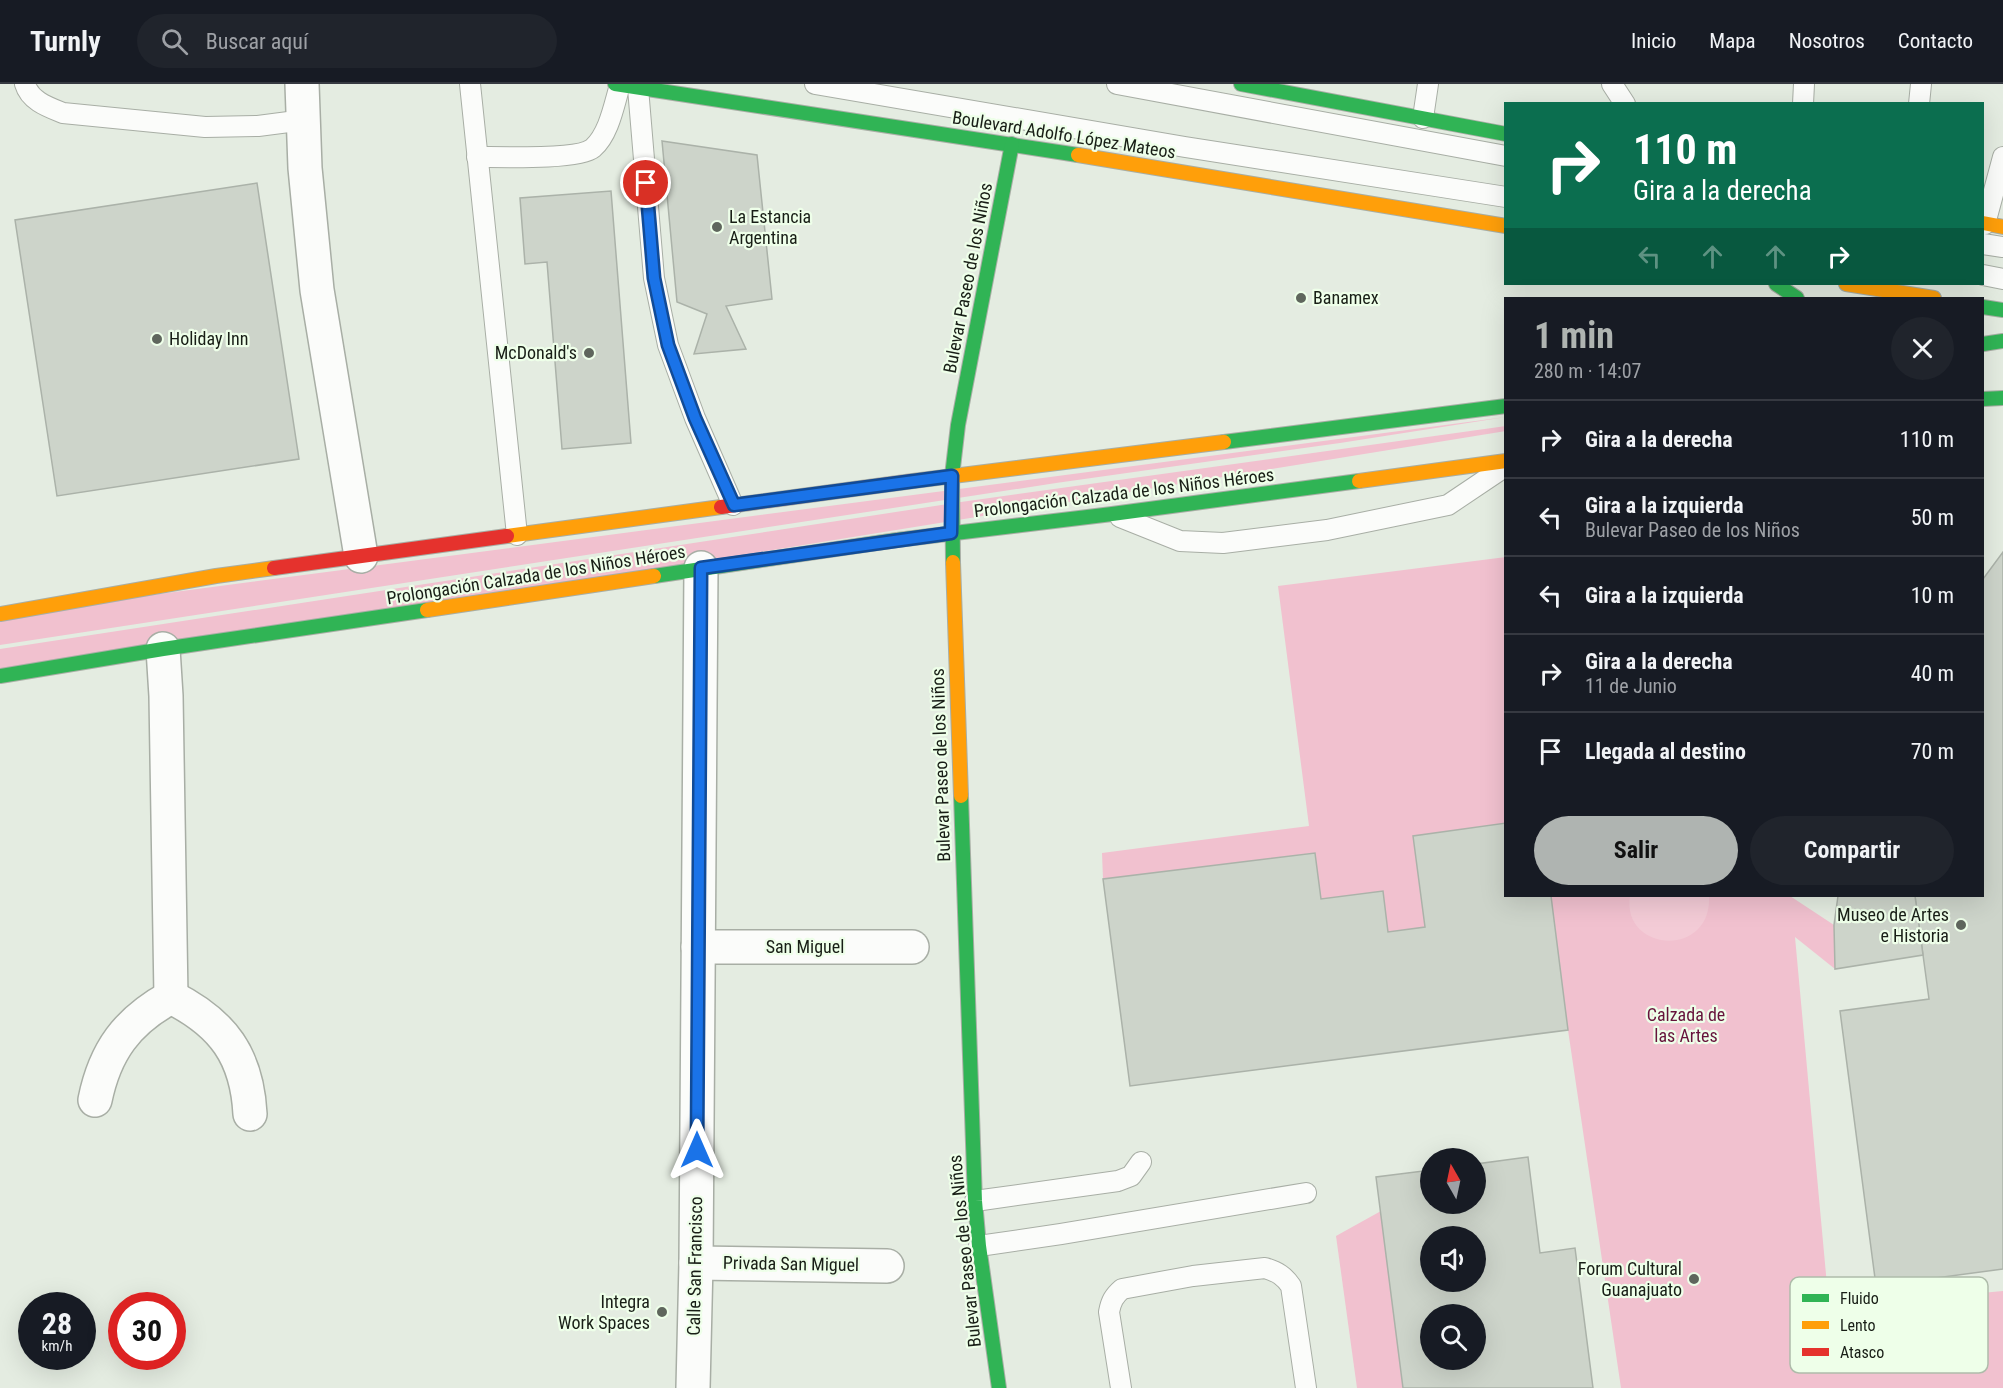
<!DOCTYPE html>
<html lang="es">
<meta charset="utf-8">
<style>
:root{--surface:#171b24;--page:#20242c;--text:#f1f3f6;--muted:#9ea1a6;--line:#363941;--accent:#afb4b1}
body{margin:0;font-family:"Roboto Condensed",sans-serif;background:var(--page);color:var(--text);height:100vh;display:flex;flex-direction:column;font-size:22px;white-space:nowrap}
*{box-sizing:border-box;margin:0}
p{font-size:20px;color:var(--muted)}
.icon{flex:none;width:33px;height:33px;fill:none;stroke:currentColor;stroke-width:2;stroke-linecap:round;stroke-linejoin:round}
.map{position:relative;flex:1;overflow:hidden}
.side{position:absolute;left:1504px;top:213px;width:480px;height:600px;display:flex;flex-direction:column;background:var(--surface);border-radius:0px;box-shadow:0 6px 24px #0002}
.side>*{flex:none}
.hud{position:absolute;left:1504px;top:18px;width:480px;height:183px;border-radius:0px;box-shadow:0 6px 24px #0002;background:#0b6e4f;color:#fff;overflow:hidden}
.needle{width:39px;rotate:351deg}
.buttons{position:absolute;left:1420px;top:1064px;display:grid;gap:12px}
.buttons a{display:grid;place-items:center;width:66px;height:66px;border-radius:50%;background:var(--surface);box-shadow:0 6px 24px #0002;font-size:30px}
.speed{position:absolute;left:18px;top:1208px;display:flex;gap:12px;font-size:30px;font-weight:700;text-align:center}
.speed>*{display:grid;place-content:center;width:78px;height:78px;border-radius:50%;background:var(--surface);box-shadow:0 6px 24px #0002;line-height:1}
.speed small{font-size:15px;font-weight:400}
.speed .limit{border:9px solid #d22;background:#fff;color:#111}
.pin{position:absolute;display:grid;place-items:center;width:51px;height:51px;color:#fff;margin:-26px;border:3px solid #fff;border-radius:50%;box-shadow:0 2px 6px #0007}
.me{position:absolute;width:66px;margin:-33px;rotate:0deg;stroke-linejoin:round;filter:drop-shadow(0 0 4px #0008)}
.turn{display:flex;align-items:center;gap:21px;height:126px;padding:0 30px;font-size:27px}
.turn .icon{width:78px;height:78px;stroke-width:2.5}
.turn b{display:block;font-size:42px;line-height:51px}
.lanes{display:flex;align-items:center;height:57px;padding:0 30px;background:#0003;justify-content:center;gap:30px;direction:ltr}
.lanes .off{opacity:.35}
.round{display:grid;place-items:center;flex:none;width:63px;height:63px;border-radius:32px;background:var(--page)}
.head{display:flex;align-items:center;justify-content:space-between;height:102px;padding:0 30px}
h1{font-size:36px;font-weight:700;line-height:45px;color:var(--accent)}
.cta{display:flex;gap:12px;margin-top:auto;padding:12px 30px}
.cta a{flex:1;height:69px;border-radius:36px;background:var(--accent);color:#111;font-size:24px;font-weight:700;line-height:69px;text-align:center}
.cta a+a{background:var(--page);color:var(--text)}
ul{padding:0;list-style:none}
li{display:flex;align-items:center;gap:18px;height:78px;padding:0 30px;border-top:2px solid var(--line)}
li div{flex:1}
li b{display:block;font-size:22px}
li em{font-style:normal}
header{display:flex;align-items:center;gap:36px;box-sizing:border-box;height:84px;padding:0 30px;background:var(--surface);border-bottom:2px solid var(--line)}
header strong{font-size:28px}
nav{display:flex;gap:33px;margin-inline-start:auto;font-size:21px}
.search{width:420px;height:54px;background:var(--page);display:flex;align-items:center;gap:15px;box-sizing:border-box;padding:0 21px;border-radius:33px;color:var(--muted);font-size:22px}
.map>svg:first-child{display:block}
</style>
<header>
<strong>Turnly</strong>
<div class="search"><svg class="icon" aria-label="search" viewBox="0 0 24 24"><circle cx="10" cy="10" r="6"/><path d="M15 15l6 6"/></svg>Buscar aquí</div>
<nav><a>Inicio</a><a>Mapa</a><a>Nosotros</a><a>Contacto</a></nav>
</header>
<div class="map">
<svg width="2003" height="1304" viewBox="0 0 2003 1304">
<rect width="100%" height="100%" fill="#e4ece1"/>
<g fill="#f1c1cf">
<polygon points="1506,333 1340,359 1056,399 0,561 0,531"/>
<polygon points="1506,342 1506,347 163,565 0,587 0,565 961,418"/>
<polygon points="1506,473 1506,739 1413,752 1425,843 1388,848 1321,815 1314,769 1103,795 1102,769 1309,742 1278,502"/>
<polygon points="1551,812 1790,812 1834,841 1835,885 1795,853 1829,1223 2003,1207 2003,1304 1621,1304 1568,946"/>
<polygon points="1381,1127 1404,1304 1357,1304 1336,1152"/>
</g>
<path fill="#f3cbd6" d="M1630 812H1709C1712 875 1621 868 1630 812Z"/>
<g fill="#cdd4ca" stroke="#abb2a9" stroke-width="1.5" fill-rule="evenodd">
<polygon points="662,57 757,71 772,215 726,222 746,265 694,270 707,230 677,218"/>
<polygon points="257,99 299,375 57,412 15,136"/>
<polygon points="611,107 631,359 562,365 547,178 525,180 520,114"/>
<polygon points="2003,468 2003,1185 1876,1202 1840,927 1929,915 1915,812 1983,812 1983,495"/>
<polygon points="1506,739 1506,812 1551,812 1568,946 1130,1002 1103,795 1315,769 1321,815 1383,807 1388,848 1425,843 1413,752"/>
<polygon points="1838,812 1915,812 1923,871 1835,885 1834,841"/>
<path d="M1528 1073 1540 1169 1575 1164 1593 1304H1403L1376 1093 1431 1086V1119H1476V1080ZM1431 1152H1476V1197H1431ZM1431 1230H1476V1275H1431Z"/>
</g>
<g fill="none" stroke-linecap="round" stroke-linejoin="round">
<defs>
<g id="lane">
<path d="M25 0C30 17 48 23 63 29L205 43 258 42 304 36"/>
<polyline points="470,0 517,451"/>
<polyline points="815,0 1185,63 1506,113"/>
<polyline points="1117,0 1506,72"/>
<polyline points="1612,0 1625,20"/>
<polyline points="638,4 654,194 668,261 695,334 733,421"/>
<polyline points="1803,20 1804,0"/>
<polyline points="1919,20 1921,0"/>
<polyline points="1423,34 1428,0"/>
<path d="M477 73C499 73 579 76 593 64 609 50 614 21 620 1"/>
<polyline points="1985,140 2003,73"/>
<polyline points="1983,160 2003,163"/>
<polyline points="1983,191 2003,195"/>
<polyline points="1120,433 1180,457 1223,459 1327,446 1448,421 1506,382"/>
<polyline points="975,1117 1118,1097 1131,1092 1141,1078"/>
<polyline points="979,1162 1061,1150 1306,1109"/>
<path d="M1121 1304 1109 1228C1111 1217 1114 1212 1122 1205L1193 1192 1265 1184C1278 1188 1284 1192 1291 1202L1306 1304"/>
</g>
<g id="street">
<polyline points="302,0 305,84 317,206 361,472"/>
<polyline points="163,565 166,612 171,913"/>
<polyline points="698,863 912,863"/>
<path d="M171 913C223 939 247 972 250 1030"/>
<path d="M95 1016C105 967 127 937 171 913"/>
<polyline points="696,1179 887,1182"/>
<polyline points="693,1304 696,1179 701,484"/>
</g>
<g id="fast">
<polyline points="615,0 1078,71"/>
<polyline points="1241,0 1506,50"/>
<polyline points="1776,200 1797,214"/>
<polyline points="1983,223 2003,226"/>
<polyline points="1983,260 2003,257"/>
<polyline points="1983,315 2003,314"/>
<polyline points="1224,358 1506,322"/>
<polyline points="953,478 952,392 958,341 1012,60"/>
<polyline points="654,492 897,456 1112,430 1359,397"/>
<polyline points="0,592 163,565 427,526"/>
<polyline points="961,712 975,1117 979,1162 999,1304"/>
</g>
<g id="slow">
<polyline points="1078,71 1506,142"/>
<polyline points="1983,139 2003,143"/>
<polyline points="1846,200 1934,214"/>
<polyline points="913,397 1224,358"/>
<polyline points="1359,397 1506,377"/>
<polyline points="507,452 721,423"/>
<polyline points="953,478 961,712"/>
<polyline points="427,526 654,492"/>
<polyline points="0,530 216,492 274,484"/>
</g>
<g id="jam">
<polyline points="721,423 913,397"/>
<polyline points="274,484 507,452"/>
</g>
</defs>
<use href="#lane" stroke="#a8aea5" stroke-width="22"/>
<use href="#street" stroke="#a8aea5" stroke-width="36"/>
<use href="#fast" stroke="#a8aea5" stroke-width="16"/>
<use href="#slow" stroke="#a8aea5" stroke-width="16"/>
<use href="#jam" stroke="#a8aea5" stroke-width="16"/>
<use href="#lane" stroke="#fbfcfa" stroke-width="20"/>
<use href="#street" stroke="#fbfcfa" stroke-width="33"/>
<use href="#fast" stroke="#30b455" stroke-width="14"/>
<use href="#slow" stroke="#ff9f0a" stroke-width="14"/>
<use href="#jam" stroke="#e5322d" stroke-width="14"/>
</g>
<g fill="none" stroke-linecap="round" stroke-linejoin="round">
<defs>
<polyline id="route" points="646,99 654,194 668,261 695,334 734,421 952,392 951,449 701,484 697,1066"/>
</defs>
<use href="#route" stroke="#114b97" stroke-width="15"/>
<use href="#route" stroke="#1a73e8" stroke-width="10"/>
</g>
<g fill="#5f665d" stroke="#eeffe9" stroke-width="2">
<circle cx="717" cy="143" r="6"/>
<circle cx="1301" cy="214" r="6"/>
<circle cx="157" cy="255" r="6"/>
<circle cx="589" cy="269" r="6"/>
<circle cx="1961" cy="841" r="6"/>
<circle cx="1694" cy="1195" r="6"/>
<circle cx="662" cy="1228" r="6"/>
</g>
<g text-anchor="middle" stroke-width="4.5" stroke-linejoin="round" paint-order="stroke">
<g font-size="18" fill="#181e16" stroke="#eeffe9">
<text transform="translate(1064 51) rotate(9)" y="6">Boulevard Adolfo López Mateos</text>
<text transform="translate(968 194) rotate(-79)" y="6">Bulevar Paseo de los Niños</text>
<text transform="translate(1124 409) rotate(-7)" y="6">Prolongación Calzada de los Niños Héroes</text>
<text transform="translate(536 491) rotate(-9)" y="6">Prolongación Calzada de los Niños Héroes</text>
<text transform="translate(941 681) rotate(-92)" y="6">Bulevar Paseo de los Niños</text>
<text x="805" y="869">San Miguel</text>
<text transform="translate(965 1167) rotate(-96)" y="6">Bulevar Paseo de los Niños</text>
<text transform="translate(791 1180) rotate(1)" y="6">Privada San Miguel</text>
<text transform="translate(695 1182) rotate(-89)" y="6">Calle San Francisco</text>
</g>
<g font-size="18" fill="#181e16" stroke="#eeffe9" text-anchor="end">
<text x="729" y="139" text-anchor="start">La Estancia<tspan x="729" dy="21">Argentina</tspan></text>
<text x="1313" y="220" text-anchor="start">Banamex</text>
<text x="169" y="261" text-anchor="start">Holiday Inn</text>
<text x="577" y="275">McDonald's</text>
<text x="1949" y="837">Museo de Artes<tspan x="1949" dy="21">e Historia</tspan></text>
<text x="1682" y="1191">Forum Cultural<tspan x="1682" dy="21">Guanajuato</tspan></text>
<text x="650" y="1224">Integra<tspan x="650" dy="21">Work Spaces</tspan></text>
</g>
<g font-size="18" fill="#66133b" stroke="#eeffe9">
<text x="1686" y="937">Calzada de<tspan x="1686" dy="21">las Artes</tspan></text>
</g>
</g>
<rect x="1790" y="1193" width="198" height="96" rx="9" fill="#eeffe9" stroke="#aebcaa" stroke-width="1.5"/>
<rect x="1802" y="1210" width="27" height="8" fill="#30b455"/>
<rect x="1802" y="1237" width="27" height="8" fill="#ff9f0a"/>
<rect x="1802" y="1264" width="27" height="8" fill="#e5322d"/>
<g font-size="16" fill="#181e16">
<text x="1840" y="1220">Fluido</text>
<text x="1840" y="1247">Lento</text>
<text x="1840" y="1274">Atasco</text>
</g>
</svg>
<div class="buttons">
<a><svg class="needle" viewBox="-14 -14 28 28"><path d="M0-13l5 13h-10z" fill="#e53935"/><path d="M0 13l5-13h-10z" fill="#9ea1a6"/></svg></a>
<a><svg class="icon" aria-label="sound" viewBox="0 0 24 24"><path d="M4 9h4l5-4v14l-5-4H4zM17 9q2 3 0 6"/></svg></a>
<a><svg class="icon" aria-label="search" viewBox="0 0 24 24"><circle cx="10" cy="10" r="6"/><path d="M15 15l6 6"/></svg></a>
</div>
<div class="speed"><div>28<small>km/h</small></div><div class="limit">30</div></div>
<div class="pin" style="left:646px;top:99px;background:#d93025"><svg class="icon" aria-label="arrive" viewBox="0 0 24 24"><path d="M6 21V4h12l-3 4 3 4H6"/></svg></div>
<svg class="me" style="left:697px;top:1066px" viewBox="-20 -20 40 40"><path d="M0-17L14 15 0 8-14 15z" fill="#1a73e8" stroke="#fff" stroke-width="4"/></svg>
<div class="hud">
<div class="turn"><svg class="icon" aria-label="right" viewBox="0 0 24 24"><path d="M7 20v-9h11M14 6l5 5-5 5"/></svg><div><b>110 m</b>Gira a la derecha</div></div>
<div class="lanes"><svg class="icon off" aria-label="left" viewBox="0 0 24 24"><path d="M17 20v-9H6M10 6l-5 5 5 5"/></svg><svg class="icon off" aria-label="ahead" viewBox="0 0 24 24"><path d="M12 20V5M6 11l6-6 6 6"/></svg><svg class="icon off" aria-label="ahead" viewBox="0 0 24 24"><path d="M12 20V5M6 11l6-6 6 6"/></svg><svg class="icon" aria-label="right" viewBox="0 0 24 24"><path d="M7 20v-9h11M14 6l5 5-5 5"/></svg></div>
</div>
<section class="side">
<div class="head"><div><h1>1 min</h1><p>280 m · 14:07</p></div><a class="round"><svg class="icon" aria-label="close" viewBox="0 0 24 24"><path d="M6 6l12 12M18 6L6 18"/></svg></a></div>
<ul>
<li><svg class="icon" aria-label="right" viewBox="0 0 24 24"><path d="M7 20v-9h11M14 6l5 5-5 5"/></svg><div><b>Gira a la derecha</b></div><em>110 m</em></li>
<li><svg class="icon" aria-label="left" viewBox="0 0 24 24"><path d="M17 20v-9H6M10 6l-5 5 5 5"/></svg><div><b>Gira a la izquierda</b><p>Bulevar Paseo de los Niños</p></div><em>50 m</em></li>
<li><svg class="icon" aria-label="left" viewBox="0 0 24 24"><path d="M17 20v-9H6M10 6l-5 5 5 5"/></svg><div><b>Gira a la izquierda</b></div><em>10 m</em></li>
<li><svg class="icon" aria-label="right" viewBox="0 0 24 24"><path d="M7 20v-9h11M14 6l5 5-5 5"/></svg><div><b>Gira a la derecha</b><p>11 de Junio</p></div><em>40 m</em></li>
<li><svg class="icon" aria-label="arrive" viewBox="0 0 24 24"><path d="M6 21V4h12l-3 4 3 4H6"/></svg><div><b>Llegada al destino</b></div><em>70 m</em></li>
</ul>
<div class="cta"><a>Salir</a><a>Compartir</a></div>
</section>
</div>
